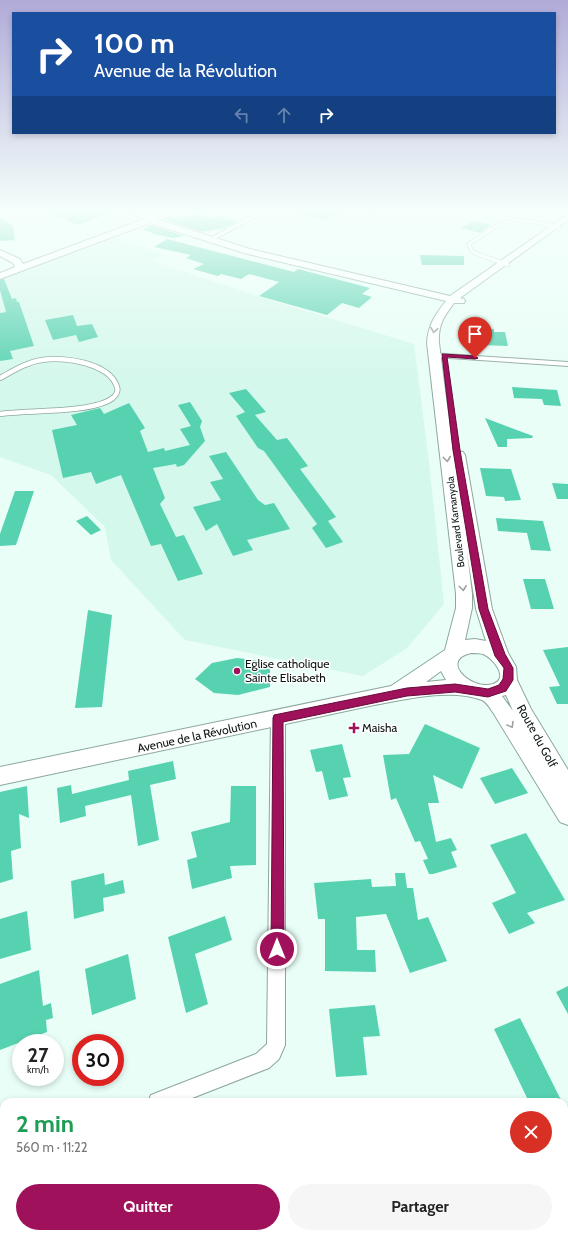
<!DOCTYPE html>
<html lang="fr">
<meta charset="utf-8">
<style>
:root{--surface:#fff;--page:#f6f6f6;--text:#222;--muted:#767676;--accent:#9f115b}
body{margin:0;font-family:Cabin,sans-serif;background:var(--page);color:var(--text);height:100vh;display:flex;flex-direction:column;font-size:15px;white-space:nowrap}
*{box-sizing:border-box;margin:0}
p{font-size:13px;color:var(--muted)}
.icon{flex:none;width:22px;height:22px;fill:none;stroke:currentColor;stroke-width:2;stroke-linecap:round;stroke-linejoin:round}
.map{position:relative;flex:1;overflow:hidden}
.side{position:absolute;left:0px;top:1098px;width:568px;height:140px;display:flex;flex-direction:column;background:var(--surface);border-radius:12px 12px 0 0;box-shadow:0 2px 6px #0003}
.side>*{flex:none}
.guide{position:absolute;left:12px;top:12px;width:544px;height:122px;border-radius:0px;box-shadow:0 2px 6px #0003;background:#1a4fa0;color:#fff;overflow:hidden}
.speed{position:absolute;left:12px;top:1034px;display:flex;gap:8px;font-size:20px;font-weight:700;text-align:center}
.speed>*{display:grid;place-content:center;width:52px;height:52px;border-radius:50%;background:var(--surface);box-shadow:0 2px 6px #0003;line-height:1}
.speed small{font-size:10px;font-weight:400}
.speed .limit{border:6px solid #d22;background:#fff;color:#111}
.pin{position:absolute;display:grid;place-items:center;width:34px;height:34px;color:#fff;margin:-41px -17px;border-radius:50% 50% 50% 0;rotate:-45deg;box-shadow:0 0 4px #0007}
.pin .icon{rotate:45deg}
.me{position:absolute;width:44px;margin:-22px;rotate:0deg;stroke-linejoin:round;filter:drop-shadow(0 0 3px #0008)}
.turn{display:flex;align-items:center;gap:14px;height:84px;padding:0 16px;font-size:18px}
.turn .icon{width:52px;height:52px;stroke-width:2.5}
.turn b{display:block;font-size:28px;line-height:34px}
.lanes{display:flex;align-items:center;height:38px;padding:0 16px;background:#0003;justify-content:center;gap:20px;direction:ltr}
.lanes .off{opacity:.35}
.round{display:grid;place-items:center;flex:none;width:42px;height:42px;border-radius:21px;background:var(--page)}
.summary{display:flex;align-items:center;justify-content:space-between;height:68px;padding:0 16px}
h1{font-size:24px;font-weight:700;line-height:30px;color:#1e9e55}
.primary-button{display:flex;gap:8px;margin-top:auto;padding:8px 16px}
.primary-button a{flex:1;height:46px;border-radius:24px;background:var(--accent);color:#fff;font-size:16px;font-weight:700;line-height:46px;text-align:center}
.primary-button a+a{background:var(--page);color:var(--text)}
.map>svg:first-child{display:block}
</style>
<div class="map">
<svg width="568" height="1238" viewBox="0 0 568 1238">
<rect width="100%" height="100%" fill="#e8fef6"/>
<polygon fill="#d4f8eb" points="115,238 166,255 152,261 267,299 414,344 430,472 444,604 407,648 363,676 185,640 111,560 105,527 51,475 0,457 0,280"/>
<g fill="#57d2b1">
<polygon points="119,209 79,225 41,210 41,209"/>
<polygon points="296,209 348,209 323,220 296,212"/>
<polygon points="198,214 211,218 219,216 237,222 224,228 202,232 162,219 168,216 179,218 185,215 191,217"/>
<polygon points="0,217 13,226 15,240 0,241"/>
<polygon points="473,221 491,225 480,233 461,228"/>
<polygon points="151,225 184,236 173,238 150,233 152,232 142,230"/>
<polygon points="167,239 294,272 298,269 370,288 362,294 372,297 359,308 342,303 327,315 259,296 279,282 249,274 241,279 221,274 218,276 193,269 204,264 186,258 191,255 154,247"/>
<polygon points="420,255 464,256 464,265 422,265"/>
<polygon points="4,279 12,299 16,298 17,302 19,302 34,346 10,351 13,359 0,361 0,313 6,312 0,290 0,280"/>
<polygon points="73,315 77,326 92,324 98,337 79,342 76,335 53,340 45,320"/>
<polygon points="478,328 494,329 494,332 505,332 508,346 481,345"/>
<polygon points="512,387 557,390 561,406 544,405 542,399 514,398"/>
<polygon points="246,389 266,412 255,415 277,440 287,438 308,466 300,469 336,517 328,521 343,542 326,548 312,528 317,524 264,451 258,448 236,416 245,412 229,393"/>
<polygon points="190,402 202,421 200,427 205,441 184,465 177,467 176,464 153,468 165,498 160,504 176,537 184,535 203,574 178,581 161,544 151,546 121,475 96,484 91,472 63,478 52,430 77,425 71,415 100,408 104,414 129,403 145,428 140,431 148,452 164,448 165,451 190,445 180,429 191,426 178,405"/>
<polygon points="485,418 533,436 532,438 507,439 507,447 498,447"/>
<polygon points="226,452 258,500 265,505 274,503 290,529 247,540 253,550 233,556 217,524 206,531 193,507 221,500 210,482 223,479 209,456"/>
<polygon points="480,468 511,469 521,500 505,501 504,497 486,496"/>
<polygon points="552,483 568,484 568,499 557,499"/>
<polygon points="15,491 34,491 16,545 0,546 0,534"/>
<polygon points="87,516 101,530 91,535 76,521"/>
<polygon points="496,518 543,521 551,551 531,550 527,533 498,531"/>
<polygon points="523,579 545,579 554,609 531,609"/>
<polygon points="88,610 112,615 102,707 75,708"/>
<polygon points="568,647 568,704 557,704 549,687 560,686 543,650"/>
<polygon points="237,658 270,662 270,687 238,695 214,693 195,679 212,663"/>
<polygon points="425,724 480,748 462,789 433,775 439,803 428,803 436,842 451,838 457,850 451,852 457,867 433,874 429,874 423,860 428,859 420,841 415,842 396,798 391,800 383,755 409,754"/>
<polygon points="342,744 351,777 343,778 348,796 329,800 322,771 316,772 310,750"/>
<polygon points="173,761 176,779 150,785 159,840 138,846 131,795 85,806 86,816 60,823 57,788 71,785 72,794 129,780 128,771"/>
<polygon points="512,768 528,793 495,804 480,778"/>
<polygon points="27,786 29,818 19,814 21,848 11,851 13,879 0,883 0,792"/>
<polygon points="231,786 256,786 256,865 230,866 232,878 192,889 187,860 197,857 191,832 230,822"/>
<polygon points="526,833 565,900 527,913 535,923 509,934 492,903 516,893 490,845"/>
<polygon points="104,873 105,885 123,880 125,893 103,898 104,911 74,919 71,881"/>
<polygon points="395,873 405,873 407,888 413,888 418,920 428,917 447,961 410,973 386,914 356,917 357,950 375,950 376,972 325,971 325,919 318,919 314,883 371,879 372,887 396,886"/>
<polygon points="27,911 31,950 0,959 0,919"/>
<polygon points="225,916 232,940 195,954 208,1004 186,1013 168,937"/>
<polygon points="128,954 136,999 92,1015 85,969"/>
<polygon points="39,970 43,1006 51,1003 53,1018 46,1020 47,1032 0,1050 0,984"/>
<polygon points="568,986 568,1014 556,992"/>
<polygon points="375,1005 380,1036 363,1037 367,1075 336,1077 329,1009"/>
<polygon points="520,1018 562,1102 529,1102 494,1029"/>
</g>
<g fill="none" stroke-linecap="round" stroke-linejoin="round">
<defs>
<path id="lane-far1" d="M508 265 475 253 471 250 469 244C480 238 489 229 501 224 520 216 540 224 559 228"/>
<path id="lane" d="M0 378C13 371 27 362 42 360 63 356 110 363 117 387 119 393 114 398 108 401 83 413 30 410 0 414"/>
<g id="street">
<polygon points="264,209 272,209 213,240 208,239"/>
<polygon points="360,209 369,209 387,216 382,217"/>
<polygon points="431,353 568,362 568,366 434,357 430,355"/>
<polygon points="278,712 283,714 285,718 285,1045 279,1059 269,1068 182,1102 148,1102 151,1095 256,1054 267,1044 271,718 273,714"/>
<polygon points="4,1153 4,1173 0,1175 0,1155"/>
</g>
<path id="secondary" d="M122 209H134L150 216 159 209H169L156 219 250 249 450 296 568 214V220L460 298 464 299 465 301 464 303H454C444 317 438 324 439 343L453 452 458 451 463 452 465 455 492 609 508 653 516 667 517 680 531 709 568 770V825L560 822 494 714C491 710 487 702 482 700 451 688 406 699 374 705L0 785V767L391 686 445 650 456 608V594L427 343C428 325 435 315 446 301L244 253 150 223 0 279V273L15 267 13 263 0 256V250L20 259 23 264 144 219ZM467 552 476 609 486 641 475 639 465 640 472 608V594ZM471 653C475 653 479 653 483 654 493 658 510 678 493 684 471 691 439 660 471 653ZM441 671 446 680 426 682ZM506 695 513 711 502 696Z"/>
</defs>
<use href="#lane-far1" stroke="#8da79e" stroke-width="4.5"/>
<use href="#lane" stroke="#8da79e" stroke-width="6"/>
<use href="#street" stroke="#8da79e" stroke-width="2"/>
<use href="#secondary" stroke="#8da79e" stroke-width="2"/>
<use href="#lane-far1" stroke="#fff" stroke-width="3.5"/>
<use href="#lane" stroke="#fff" stroke-width="4.5"/>
<use href="#street" fill="#fff" fill-rule="evenodd"/>
<use href="#secondary" fill="#fff" fill-rule="evenodd"/>
</g>
<defs><path id="oneway-chevron" d="M-2-3.5L2.5 0L-2 3.5" fill="none" stroke-width="1.6" stroke-linecap="round" stroke-linejoin="round"/></defs>
<g stroke="#9ea1a0">
<use href="#oneway-chevron" transform="translate(434 330) rotate(99)"/>
<use href="#oneway-chevron" transform="translate(447 459) rotate(83)"/>
<use href="#oneway-chevron" transform="translate(463 588) rotate(83)"/>
<use href="#oneway-chevron" transform="translate(511 725) rotate(59)"/>
</g>
<linearGradient id="sky" x2="0" y2="1"><stop stop-color="#b0abd8"/><stop offset="0.55" stop-color="#f5fffb"/><stop offset="1" stop-color="#f5fffb" stop-opacity="0"/></linearGradient>
<rect width="568" height="383" fill="url(#sky)"/>
<polygon fill="#9f115b" stroke="#670b3b" points="442,354 475,356 478,358 475,359 447,357 460,450 488,609 505,654 513,668 513,680 506,691 488,697 455,692 407,696 283,722 284,949 282,954 277,956 273,954 271,949 273,718 274,715 407,688 455,684 488,689 499,685 503,679 504,668 495,656 479,609 453,450"/>
<g fill="#9f115b" stroke="#fff" stroke-width="1.5">
<circle cx="237" cy="671" r="4"/>
<path d="M352 722h4v4h4v4h-4v4h-4v-4h-4v-4h4z"/>
</g>
<g text-anchor="middle" stroke-width="3" stroke-linejoin="round" paint-order="stroke">
<g font-size="10" fill="#0c1512" stroke="#fff">
<text transform="translate(455 522) rotate(-97)" y="4">Boulevard Kamanyola</text>
</g>
<g font-size="12" fill="#0c1512" stroke="#fff" text-anchor="start">
<text x="245" y="668">Eglise catholique<tspan x="245" dy="14">Sainte Elisabeth</tspan></text>
<text x="362" y="732">Maisha</text>
</g>
<g font-size="12" fill="#0c1512" stroke="#fff">
<text transform="translate(197 736) rotate(-12)" y="4">Avenue de la Révolution</text>
<text transform="translate(537 736) rotate(61)" y="4">Route du Golf</text>
</g>
</g>
</svg>
<div class="speed"><div>27<small>km/h</small></div><div class="limit">30</div></div>
<div class="pin" style="left:475px;top:358px;background:#d93025"><svg class="icon" aria-label="arrive" viewBox="0 0 24 24"><path d="M6 21V4h12l-3 4 3 4H6"/></svg></div>
<svg class="me" style="left:277px;top:949px" viewBox="-20 -20 40 40"><circle r="17" fill="#9f115b" stroke="#fff" stroke-width="3"/><path d="M0-11L8 9 0 5-8 9z" fill="#fff"/></svg>
<div class="guide">
<div class="turn"><svg class="icon" aria-label="right" viewBox="0 0 24 24"><path d="M7 20v-9h11M14 6l5 5-5 5"/></svg><div><b>100 m</b>Avenue de la Révolution</div></div>
<div class="lanes"><svg class="icon off" aria-label="left" viewBox="0 0 24 24"><path d="M17 20v-9H6M10 6l-5 5 5 5"/></svg><svg class="icon off" aria-label="ahead" viewBox="0 0 24 24"><path d="M12 20V5M6 11l6-6 6 6"/></svg><svg class="icon" aria-label="right" viewBox="0 0 24 24"><path d="M7 20v-9h11M14 6l5 5-5 5"/></svg></div>
</div>
<section class="side">
<div class="summary"><div><h1>2 min</h1><p>560 m · 11:22</p></div><a class="round" style="background:#d93025;color:#fff"><svg class="icon" aria-label="close" viewBox="0 0 24 24"><path d="M6 6l12 12M18 6L6 18"/></svg></a></div>
<div class="primary-button"><a>Quitter</a><a>Partager</a></div>
</section>
</div>
